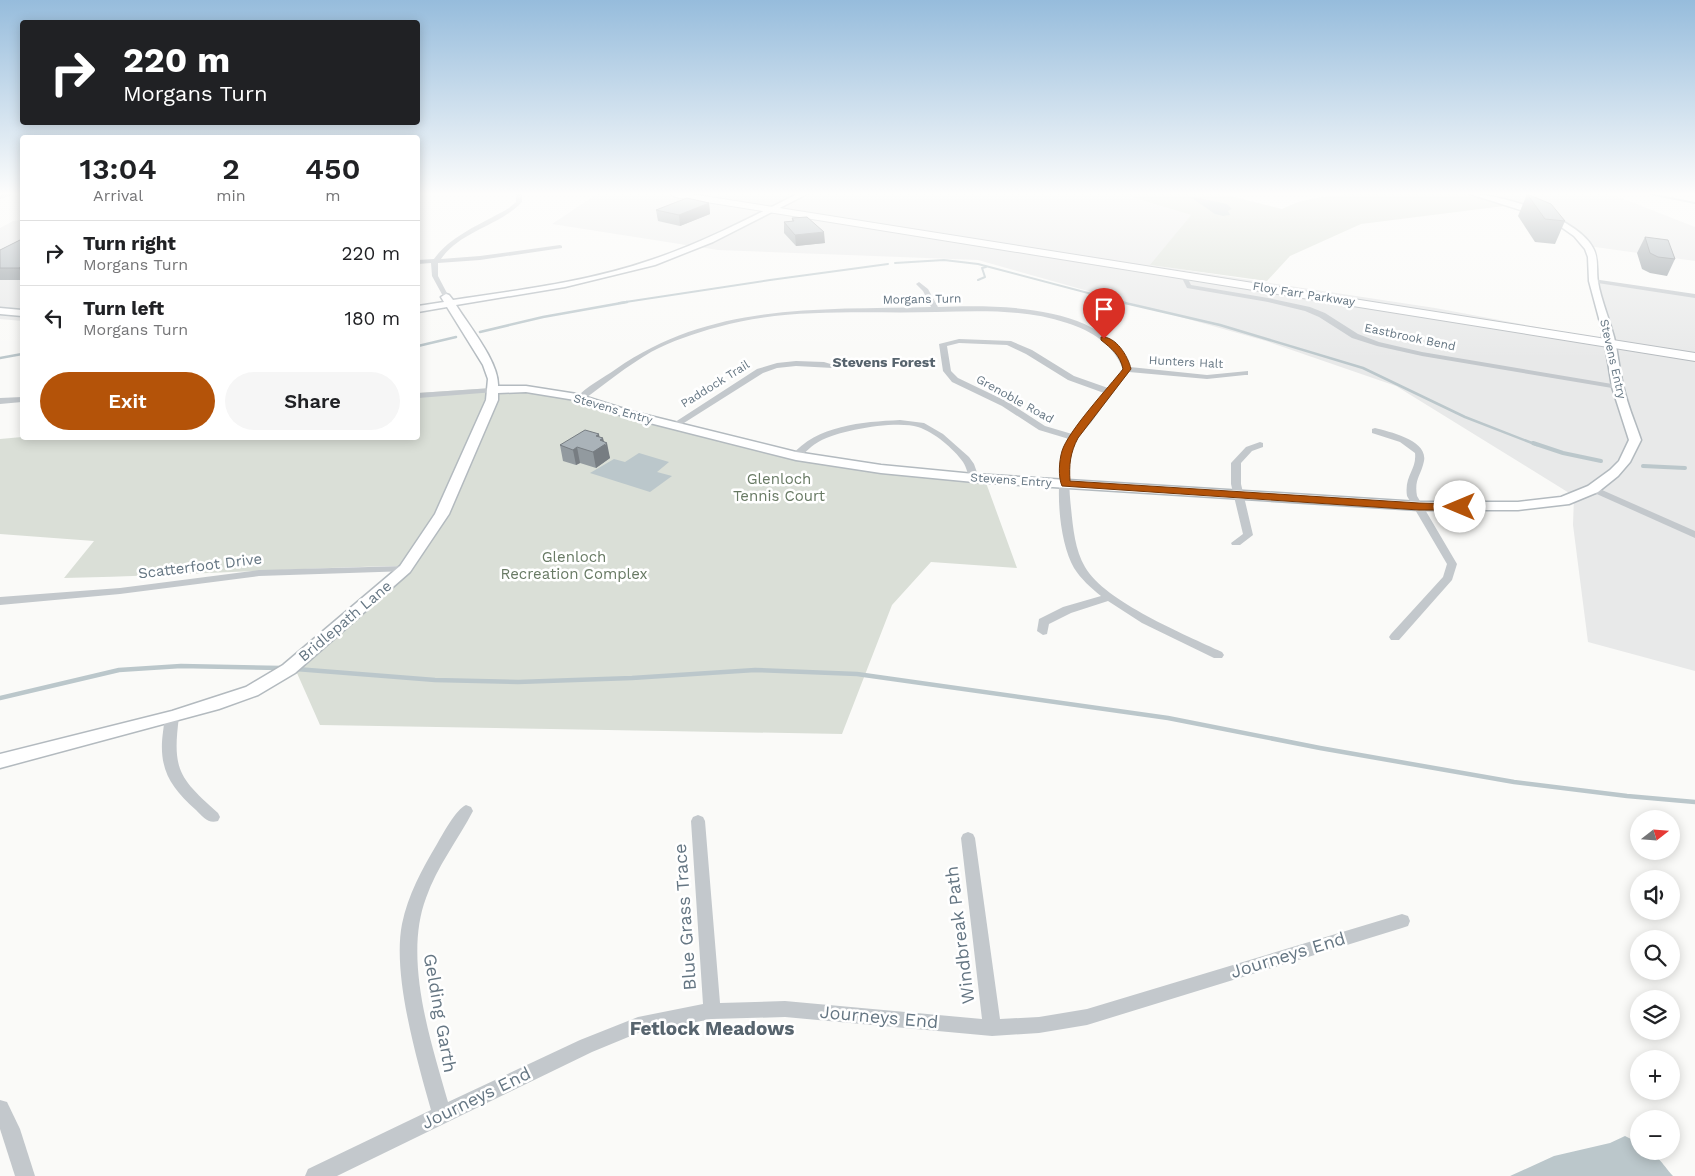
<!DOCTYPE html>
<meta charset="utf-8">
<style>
:root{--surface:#fff;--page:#f6f6f6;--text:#202124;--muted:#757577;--line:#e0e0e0;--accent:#b45309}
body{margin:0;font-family:"Work Sans",sans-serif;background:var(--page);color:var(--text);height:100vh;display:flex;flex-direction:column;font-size:19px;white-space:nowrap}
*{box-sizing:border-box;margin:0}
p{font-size:16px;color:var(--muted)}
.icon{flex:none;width:28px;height:28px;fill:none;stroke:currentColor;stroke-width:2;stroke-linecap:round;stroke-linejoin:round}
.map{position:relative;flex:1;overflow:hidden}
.drawer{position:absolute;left:20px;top:135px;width:400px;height:305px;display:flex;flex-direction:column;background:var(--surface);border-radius:5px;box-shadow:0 2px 12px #0003}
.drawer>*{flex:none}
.hud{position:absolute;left:20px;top:20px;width:400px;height:105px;border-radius:5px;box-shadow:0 2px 12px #0003;background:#202124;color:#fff;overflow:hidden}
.needle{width:32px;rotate:73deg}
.fabs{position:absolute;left:1630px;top:810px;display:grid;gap:10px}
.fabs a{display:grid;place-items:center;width:50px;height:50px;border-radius:50%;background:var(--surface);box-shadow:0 2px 12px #0003;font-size:25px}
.pin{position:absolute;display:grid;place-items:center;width:42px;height:42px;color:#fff;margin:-51px -21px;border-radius:50% 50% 50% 0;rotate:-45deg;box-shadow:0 0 5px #0007}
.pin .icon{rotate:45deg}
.me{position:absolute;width:55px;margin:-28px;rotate:270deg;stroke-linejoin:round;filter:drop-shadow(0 0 4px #0008)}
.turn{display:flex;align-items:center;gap:18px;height:105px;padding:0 20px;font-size:22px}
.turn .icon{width:65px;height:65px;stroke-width:2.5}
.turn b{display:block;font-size:35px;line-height:42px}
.eta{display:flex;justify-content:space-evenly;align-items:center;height:85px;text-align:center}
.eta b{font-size:30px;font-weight:600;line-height:35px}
.primary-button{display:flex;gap:10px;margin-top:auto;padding:10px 20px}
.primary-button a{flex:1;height:58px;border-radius:30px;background:var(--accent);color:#fff;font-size:20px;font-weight:600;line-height:58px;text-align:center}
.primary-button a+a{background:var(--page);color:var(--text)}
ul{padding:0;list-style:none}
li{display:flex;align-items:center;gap:15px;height:65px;padding:0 20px;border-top:1px solid var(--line)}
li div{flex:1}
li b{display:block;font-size:19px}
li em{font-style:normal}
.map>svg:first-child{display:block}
</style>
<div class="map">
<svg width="1695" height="1176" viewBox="0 0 1695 1176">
<rect width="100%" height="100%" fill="#fafaf8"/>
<g fill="#e8e9e9">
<polygon points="597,194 1121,194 1191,215 1151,265 1435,308 1600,339 1601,295 1593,281 1695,296 1695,671 1588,642 1573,525 1574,496 1396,386 1266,341 978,260 718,250 552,224"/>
<polygon points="1475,194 1611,194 1695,227 1695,261 1588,246 1577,234 1519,207"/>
<polygon points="22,220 22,321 0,319 0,228 13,221"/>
</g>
<g fill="#dadfd7">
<polygon points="1121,194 1223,194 1282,209 1298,202 1316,198 1347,194 1472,194 1512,205 1361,224 1290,256 1267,281 1150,265 1191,215"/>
<path d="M493 388 617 406 786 454 985 480 1017 568 931 562 892 605 842 734 320 725 293 664 405 566C291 568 178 576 64 578L94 541 0 534V439L22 437 418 438V393Z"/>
</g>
<g fill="#bbc7cb">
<polygon points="1189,196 1227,204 1232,209 1228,211 1230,215 1223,216 1215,214"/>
<polygon points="639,453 669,462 657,472 672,476 650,492 590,473 614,459 625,462"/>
<path d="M1625 1136 1639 1143V1151C1657 1151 1662 1164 1673 1176H1510L1554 1156 1610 1143Z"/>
</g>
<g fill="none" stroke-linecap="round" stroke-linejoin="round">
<g stroke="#bbc7cb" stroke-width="2">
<polyline points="1650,194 1695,203"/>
<polyline points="895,263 944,260 978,264 1126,303"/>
<polyline points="978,280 985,277 982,268 986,267"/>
<polyline points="619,303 770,280 888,264"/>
</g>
<g stroke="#bbc7cb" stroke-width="2.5">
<polyline points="1121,302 1220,325 1363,368 1465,417 1537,445"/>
<polyline points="480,332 543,317 627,302"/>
<polyline points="418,346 456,337"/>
<polyline points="0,358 22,354"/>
</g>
<g stroke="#bbc7cb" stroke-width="4">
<polyline points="1533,443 1563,453 1601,461"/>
<polyline points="1643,466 1685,468"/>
</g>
<g stroke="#bbc7cb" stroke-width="4.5">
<polyline points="296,669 435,680 518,682 632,678 755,670 857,674 1168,718 1320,748 1514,782 1627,796 1695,802"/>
<polyline points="0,698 119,670 181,666 281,668"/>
</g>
<defs>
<g id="secondary">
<path d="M797 194H807L713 242 655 265 565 287 456 305C469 326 499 362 498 386H526L577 394 634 412 796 452 881 465 974 474 1419 502H1518L1561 497 1588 486 1610 470 1619 461 1629 440 1612 387 1604 337 1589 281 1588 257 1585 249 1574 236 1557 224 1533 214 1470 194C1502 194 1577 218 1593 248 1599 258 1596 270 1598 282 1601 300 1609 318 1614 337 1618 353 1619 369 1623 385 1627 404 1635 422 1641 440L1630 462 1618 476 1598 492 1569 504 1518 510H1419L974 482 881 473 796 460 626 417 575 400 526 392 498 393V400L449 514 410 572 295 673 258 695 219 709 0 768V754L172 711 246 687 283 665 400 566 435 514 486 400 488 379 483 365 447 307 418 312V306L444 302 441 297 446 294 449 295 453 300C519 290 587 282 651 260 702 243 750 218 797 194Z"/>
<polygon points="0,308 22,310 22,316 0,314"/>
</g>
<polygon id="primary" points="671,194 691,194 1695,353 1695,361 675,197"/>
</defs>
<use href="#secondary" stroke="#b3babf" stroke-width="3"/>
<use href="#primary" stroke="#b5babe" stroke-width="2"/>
<g fill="#c3c8cc" fill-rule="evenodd">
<polygon points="5,194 15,194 0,199 0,195"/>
<path d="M516 194H522V202C499 226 460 231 441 259L480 256 560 245 562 246V248L480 260 438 263V276L449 297 444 298 432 276 431 263 418 264V260L434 259C451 235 484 223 509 208L516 202Z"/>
<polygon points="1192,275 1195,277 1189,281 1191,285 1268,298 1310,307 1325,313 1358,334 1379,342 1422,352 1618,385 1622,387 1618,389 1422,356 1377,346 1352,338 1319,317 1305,311 1268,302 1187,288 1183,280"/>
<polygon points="1593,279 1695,294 1695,298 1591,282 1590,281"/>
<path d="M919 282 928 289 938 307C995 305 1104 303 1130 367L1207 375 1248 371V375H1245L1207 379 1129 372C1117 388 1105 403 1093 420 1087 428 1079 435 1075 444 1067 464 1069 488 1071 508 1073 528 1075 550 1085 567 1105 602 1186 635 1222 652L1224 655 1222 658H1214L1142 623 1108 601 1071 613 1049 624 1047 634 1043 635 1037 631 1039 619 1063 607 1101 596C1091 588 1081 579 1074 568 1057 538 1053 470 1069 439L1039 430 1002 406 952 382 943 371 939 344 959 339 1011 341 1032 350 1074 376 1108 388 1123 369C1113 344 1092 331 1067 323 1025 309 980 311 936 312 865 314 788 307 718 327 695 333 672 341 651 352 627 366 605 384 583 400L580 401 576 398C586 387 603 378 616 369 712 302 820 310 931 307L923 291 916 284ZM959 343 1007 345 1026 354 1068 380 1104 393 1072 434 1045 426 1008 402 958 378 951 371 947 346Z"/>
<polygon points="796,361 824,362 837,366 833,368 796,366 777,368 763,373 676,428 673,429 669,426 757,369 777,363"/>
<polygon points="492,388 496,390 495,392 418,398 418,393"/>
<polygon points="22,397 22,402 0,404 0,398"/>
<path d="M900 420 924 423 943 434 969 457 974 464 979 478 977 480H971C967 474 967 468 963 462 954 449 934 432 918 427 897 420 839 430 820 441 812 445 806 452 799 458H793L791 456C817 425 862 422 900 420Z"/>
<path d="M1375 428C1390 432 1428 440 1424 461 1421 476 1414 479 1417 496L1457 564 1452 580 1399 640H1391L1389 637 1391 634 1443 577 1447 564 1407 496C1404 475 1417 470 1415 453L1400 442 1372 433V429Z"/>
<polygon points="1260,442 1263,443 1263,447 1252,451 1241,463 1241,484 1253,535 1240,545 1232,545 1231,543 1243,534 1231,484 1231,463 1246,447"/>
<polygon points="1593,486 1695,531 1695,538 1590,491 1588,489"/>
<polygon points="405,566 409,567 410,569 409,571 259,576 120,594 0,605 0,597 120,588 259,570"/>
<path d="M172 712 177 714 179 717C172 770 179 778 218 813L220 817 218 821C208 824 203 817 196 810 170 787 158 768 163 732 164 726 164 719 167 714Z"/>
<path d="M466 805 471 807 473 811C458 840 437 866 426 898 403 959 431 1042 448 1102L580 1040 638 1017 703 1004 691 821 693 817 698 815 703 817 705 821 720 1003 785 1001 982 1019 961 838 963 834 968 832 973 834 975 838 1000 1019 1039 1017 1087 1009 1402 914 1408 916 1410 921 1408 926 1402 928 1087 1025 1039 1033 992 1036 785 1017 712 1019 638 1033 592 1052 337 1176H305L308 1169 431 1110C417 1060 392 975 402 924 408 895 422 869 437 844 443 834 456 809 466 805Z"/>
<polygon points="0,1100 7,1102 20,1129 35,1176 15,1176 0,1129"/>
</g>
<use href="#secondary" fill="#fff" fill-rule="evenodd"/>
<use href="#primary" fill="#fff" fill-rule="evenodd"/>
</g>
<g fill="#929a9f">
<polygon points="1527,194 1565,221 1555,244 1535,242 1518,216"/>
<polygon points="709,203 710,214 680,226 658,221 656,210"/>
<polygon points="792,218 825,243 796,246 784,233 784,222 792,221"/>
<polygon points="1645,237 1675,259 1667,276 1650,273 1642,269 1637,253"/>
<polygon points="22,239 22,280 0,280 0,250"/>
<polygon points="600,437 604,442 610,458 596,468 580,463 576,465 563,461 560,445"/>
</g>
<g fill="#777d82">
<polygon points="709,203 710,214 680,226 679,215"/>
<polygon points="824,232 825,243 796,246 795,235"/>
<polygon points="22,266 22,275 19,268"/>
<polygon points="599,434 600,440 603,438 605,445 607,443 610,458 596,468 593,452 596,436"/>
<polygon points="577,447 580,463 576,465 573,450"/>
</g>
<g fill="#aab3b9" stroke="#777d82">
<polygon points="1527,194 1551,204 1565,221 1545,219"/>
<polygon points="687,198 709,203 679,215 656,210"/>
<polygon points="807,217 824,232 795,235 784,222 794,221 792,218"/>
<polygon points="1645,237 1668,240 1675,259 1658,257 1650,253"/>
<polygon points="22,239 22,266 19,268 0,268 0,250"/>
<polygon points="585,430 599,434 596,436 603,438 600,440 607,443 593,452 577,447 573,450 560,445"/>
</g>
<linearGradient id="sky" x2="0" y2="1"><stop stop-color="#96bcdc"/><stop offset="0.54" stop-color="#fdfdfc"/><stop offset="1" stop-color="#fdfdfc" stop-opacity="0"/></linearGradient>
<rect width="1695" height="359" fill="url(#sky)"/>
<path fill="#b45309" stroke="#753606" d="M1101 337C1116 336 1128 356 1131 369L1078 438C1070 453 1069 465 1070 481L1419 503 1460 504 1465 507 1460 510H1419L1062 486C1058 477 1059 461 1062 451 1068 431 1109 387 1123 369 1120 355 1112 349 1101 340Z"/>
<g text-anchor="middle" stroke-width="5" stroke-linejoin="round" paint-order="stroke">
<g font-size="12" fill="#657683" stroke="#fff">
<text transform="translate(1304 294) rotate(9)" y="4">Floy Farr Parkway</text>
<text transform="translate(922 299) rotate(-1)" y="4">Morgans Turn</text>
<text transform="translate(1410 337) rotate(12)" y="4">Eastbrook Bend</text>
<text transform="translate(1613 359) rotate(77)" y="4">Stevens Entry</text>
<text transform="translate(1186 362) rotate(3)" y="4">Hunters Halt</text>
<text transform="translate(715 384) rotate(-32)" y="4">Paddock Trail</text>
<text transform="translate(1015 399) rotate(29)" y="4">Grenoble Road</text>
<text transform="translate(613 409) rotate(16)" y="4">Stevens Entry</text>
<text transform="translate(1011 480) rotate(4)" y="4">Stevens Entry</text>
</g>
<g font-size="14" font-weight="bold" fill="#57646e" stroke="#fff">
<text x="884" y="367">Stevens Forest</text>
</g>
<g font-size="15" fill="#687a64" stroke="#fff">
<text x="779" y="484">Glenloch<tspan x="779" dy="17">Tennis Court</tspan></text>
<text x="574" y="562">Glenloch<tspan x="574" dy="17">Recreation Complex</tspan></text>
</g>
<g font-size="15" fill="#657683" stroke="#fff">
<text transform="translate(200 566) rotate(-7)" y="5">Scatterfoot Drive</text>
<text transform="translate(345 621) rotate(-40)" y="5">Bridlepath Lane</text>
</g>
<g font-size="18" fill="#657683" stroke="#fff">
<text transform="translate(685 917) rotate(-94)" y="6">Blue Grass Trace</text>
<text transform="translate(960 935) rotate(-97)" y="6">Windbreak Path</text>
<text transform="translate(1288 955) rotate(-17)" y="6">Journeys End</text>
<text transform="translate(440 1013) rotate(80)" y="6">Gelding Garth</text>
<text transform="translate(879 1017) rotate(5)" y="6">Journeys End</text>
<text transform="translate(476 1098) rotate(-26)" y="6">Journeys End</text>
</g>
<g font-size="19" font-weight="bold" fill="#57646e" stroke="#fff">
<text x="712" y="1035">Fetlock Meadows</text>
</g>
</g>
</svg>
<div class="fabs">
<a><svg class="needle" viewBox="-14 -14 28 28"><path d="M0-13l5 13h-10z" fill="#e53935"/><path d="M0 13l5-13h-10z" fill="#757577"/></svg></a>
<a><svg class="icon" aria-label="sound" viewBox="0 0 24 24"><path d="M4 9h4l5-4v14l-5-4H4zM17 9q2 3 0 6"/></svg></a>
<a><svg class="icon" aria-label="search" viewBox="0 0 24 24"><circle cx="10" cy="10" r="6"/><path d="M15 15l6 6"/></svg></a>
<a><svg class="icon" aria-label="layers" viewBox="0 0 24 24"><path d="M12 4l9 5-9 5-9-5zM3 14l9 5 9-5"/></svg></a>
<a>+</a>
<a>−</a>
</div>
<div class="pin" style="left:1104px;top:339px;background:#d93025"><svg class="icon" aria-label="arrive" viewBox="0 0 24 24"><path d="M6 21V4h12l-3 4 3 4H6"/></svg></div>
<svg class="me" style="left:1460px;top:507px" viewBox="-20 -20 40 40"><circle r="19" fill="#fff"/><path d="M0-13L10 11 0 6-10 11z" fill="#b45309"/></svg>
<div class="hud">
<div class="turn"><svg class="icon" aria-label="right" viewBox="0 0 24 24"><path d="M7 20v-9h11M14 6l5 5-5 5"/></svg><div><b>220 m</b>Morgans Turn</div></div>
</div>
<section class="drawer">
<div class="eta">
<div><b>13:04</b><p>Arrival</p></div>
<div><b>2</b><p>min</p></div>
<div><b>450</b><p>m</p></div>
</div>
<ul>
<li><svg class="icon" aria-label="right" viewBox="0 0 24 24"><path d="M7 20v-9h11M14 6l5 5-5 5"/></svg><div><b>Turn right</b><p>Morgans Turn</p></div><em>220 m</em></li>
<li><svg class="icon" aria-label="left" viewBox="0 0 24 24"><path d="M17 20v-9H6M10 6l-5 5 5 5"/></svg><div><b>Turn left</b><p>Morgans Turn</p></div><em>180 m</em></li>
</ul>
<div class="primary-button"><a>Exit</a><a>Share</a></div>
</section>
</div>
